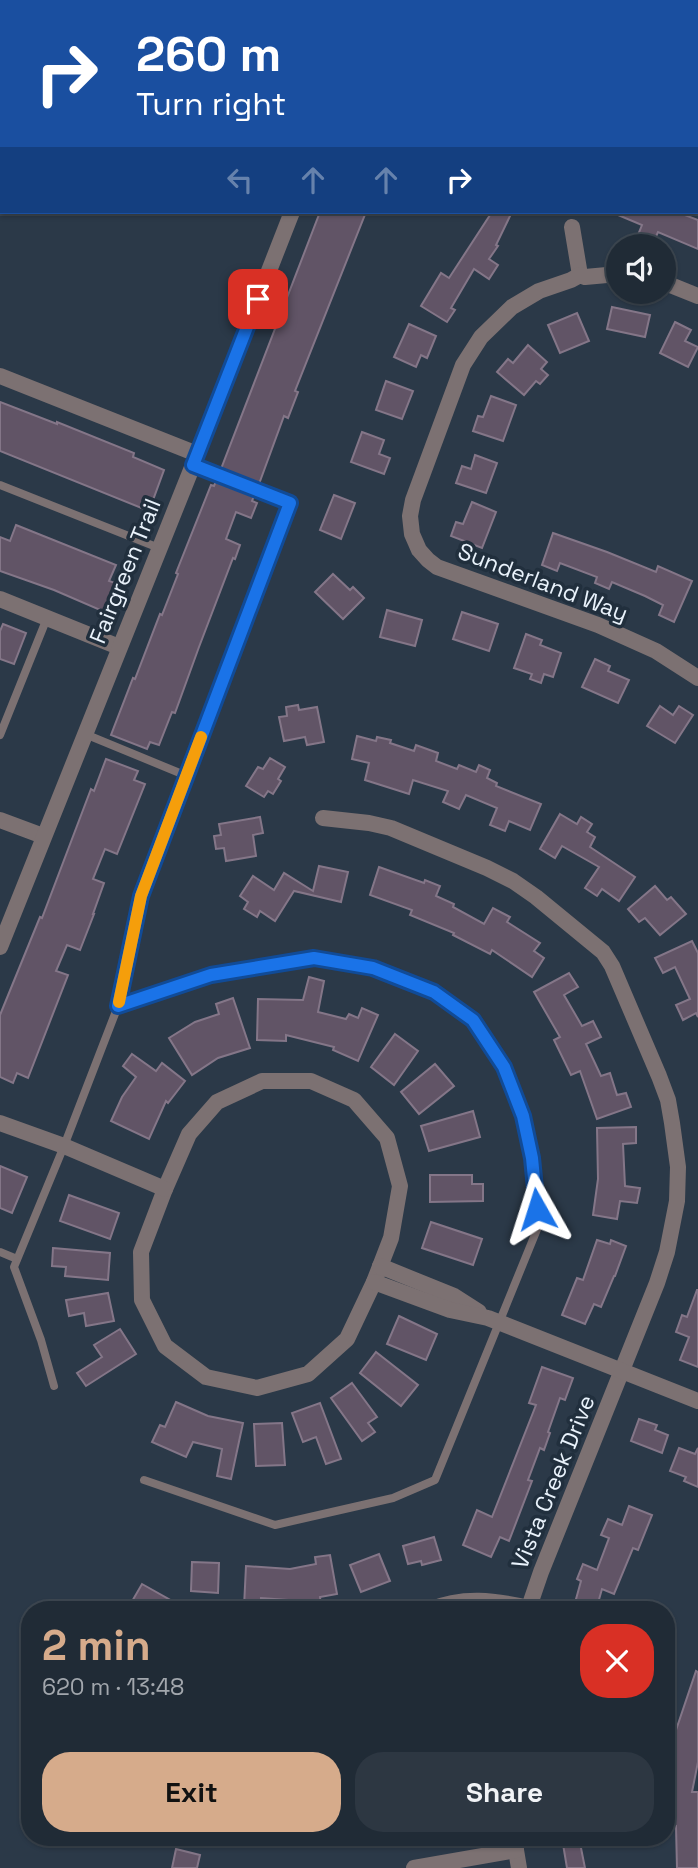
<!DOCTYPE html>
<meta charset="utf-8">
<style>
:root{--surface:#202b36;--page:#2d3742;--text:#f1f3f6;--muted:#a2a7ad;--line:#3d4751;--accent:#d6ab8b}
body{margin:0;font-family:"Space Grotesk",sans-serif;background:var(--page);color:var(--text);height:100vh;display:flex;flex-direction:column;font-size:26px;white-space:nowrap}
*{box-sizing:border-box;margin:0}
p{font-size:23px;color:var(--muted)}
.icon{flex:none;width:38px;height:38px;fill:none;stroke:currentColor;stroke-width:2;stroke-linecap:round;stroke-linejoin:round}
.map{position:relative;flex:1;overflow:hidden}
.side{position:absolute;left:21px;top:1601px;width:654px;height:245px;display:flex;flex-direction:column;background:var(--surface);border-radius:28px;box-shadow:0 2px 5px #0004,0 0 0 2px var(--line)}
.side>*{flex:none}
.hud{position:absolute;left:0px;top:0px;width:698px;height:214px;box-shadow:0 2px 5px #0004,0 0 0 2px var(--line);background:#1a4fa0;color:#fff;overflow:hidden}
.buttons{position:absolute;left:606px;top:234px;display:grid;gap:14px}
.buttons a{display:grid;place-items:center;width:70px;height:70px;border-radius:50%;background:var(--surface);box-shadow:0 2px 5px #0004,0 0 0 2px var(--line);font-size:35px}
.pin{position:absolute;display:grid;place-items:center;width:60px;height:60px;color:#fff;margin:-30px;border-radius:14px;box-shadow:0 4px 10px #0006}
.me{position:absolute;width:77px;margin:-38px;rotate:354deg;stroke-linejoin:round;filter:drop-shadow(0 0 5px #0008)}
.turn{display:flex;align-items:center;gap:24px;height:147px;padding:0 21px;font-size:32px}
.turn .icon{width:91px;height:91px;stroke-width:2.5}
.turn b{display:block;font-size:49px;line-height:60px}
.lanes{display:flex;align-items:center;height:66px;padding:0 21px;background:#0003;justify-content:center;gap:35px;direction:ltr}
.lanes .off{opacity:.35}
.round{display:grid;place-items:center;flex:none;width:74px;height:74px;border-radius:28px;background:var(--page)}
.headline{display:flex;align-items:center;justify-content:space-between;height:119px;padding:0 21px}
h1{font-size:42px;font-weight:800;line-height:52px;color:var(--accent)}
.button{display:flex;gap:14px;margin-top:auto;padding:14px 21px}
.button a{flex:1;height:80px;border-radius:28px;background:var(--accent);color:#111;font-size:28px;font-weight:800;line-height:80px;text-align:center}
.button a+a{background:var(--page);color:var(--text)}
.map>svg:first-child{display:block}
</style>
<div class="map">
<svg width="698" height="1868" viewBox="0 0 698 1868">
<rect width="100%" height="100%" fill="#2b3948"/>
<g fill="#615466" stroke="#847688" stroke-width="2">
<polygon points="320,212 366,212 295,391 298,392 288,418 284,416 259,484 221,469"/>
<polygon points="492,212 512,212 496,245 498,246 489,259 498,265 489,279 474,269 451,308 455,310 447,322 421,306 441,273 449,278"/>
<polygon points="611,212 677,212 698,220 698,249 658,232 654,241 638,235 642,225"/>
<polygon points="612,307 650,315 645,337 607,329"/>
<polygon points="577,313 589,341 560,353 548,325"/>
<polygon points="675,322 691,330 685,341 698,347 688,367 660,353"/>
<polygon points="409,324 436,336 427,358 421,355 416,367 394,357"/>
<polygon points="528,345 547,362 541,369 548,375 540,384 536,381 524,395 497,372 508,359 513,363"/>
<polygon points="386,381 413,391 402,419 376,410"/>
<polygon points="491,396 516,405 503,441 473,431 478,416 483,417"/>
<polygon points="0,402 57,424 57,422 134,453 133,457 164,470 149,511 0,451"/>
<polygon points="362,432 384,440 379,454 390,458 384,474 351,462"/>
<polygon points="475,455 497,463 486,493 456,483 462,466 471,469"/>
<polygon points="216,481 254,496 252,501 257,503 251,518 236,512 226,539 240,545 235,559 233,558 199,647 175,713 172,712 159,745 150,742 147,749 111,735 133,678 135,679 160,614 162,615 178,574 176,573 211,485 214,486"/>
<polygon points="334,495 355,503 341,539 320,530"/>
<polygon points="472,502 496,512 482,548 451,536 456,522 463,524"/>
<polygon points="16,525 116,565 109,581 118,584 107,613 54,590 0,571 0,537 10,541"/>
<polygon points="553,533 607,552 656,572 658,566 692,581 674,622 659,615 663,605 645,596 612,582 609,589 595,583 597,577 560,563 557,571 542,565"/>
<polygon points="333,574 350,590 353,587 364,598 343,619 315,592"/>
<polygon points="387,610 422,620 415,646 380,637"/>
<polygon points="462,612 498,624 489,651 453,639"/>
<polygon points="3,624 26,633 14,664 0,659 0,631"/>
<polygon points="526,634 542,640 540,645 561,653 553,677 544,674 541,683 530,679 532,674 514,668"/>
<polygon points="595,659 610,666 608,671 629,680 618,703 582,687"/>
<polygon points="298,705 299,710 317,707 324,742 307,745 305,737 284,741 279,717 287,716 286,707"/>
<polygon points="660,706 673,715 679,706 693,715 675,743 647,726"/>
<polygon points="357,736 376,741 377,737 391,740 390,743 414,751 416,745 438,753 436,761 457,769 459,765 476,772 479,765 490,770 487,778 497,783 496,786 541,804 530,830 509,821 505,831 490,825 497,808 466,795 459,809 443,802 448,791 413,780 409,794 365,780 369,763 352,759"/>
<polygon points="270,758 285,767 278,779 281,781 273,794 268,791 264,797 246,786 258,767 263,769"/>
<polygon points="106,759 138,771 134,780 145,784 117,854 105,849 93,879 104,883 93,914 94,914 80,950 67,945 56,971 68,975 28,1078 17,1073 13,1083 0,1077 0,1015 40,917 42,918 91,789 94,791"/>
<polygon points="560,814 577,824 581,817 592,824 587,832 595,837 590,847 635,877 619,901 602,889 597,896 585,888 599,867 562,846 555,858 540,849"/>
<polygon points="260,817 263,833 253,835 256,856 226,861 224,848 216,849 214,836 221,835 219,824"/>
<polygon points="319,866 348,872 341,902 294,891 275,921 260,911 257,917 244,909 248,902 240,896 253,876 274,890 284,873 313,891"/>
<polygon points="379,867 424,883 425,880 440,886 436,896 454,904 453,907 484,924 493,908 510,917 507,922 540,943 534,951 544,958 532,977 492,950 490,954 453,935 454,933 410,915 412,910 370,895"/>
<polygon points="655,886 667,900 671,897 686,914 660,935 645,918 639,922 628,909"/>
<polygon points="692,941 698,953 698,1017 696,1013 683,1020 676,1005 690,999 675,967 663,973 655,958"/>
<polygon points="569,973 578,987 564,995 582,1026 593,1021 601,1037 586,1044 601,1076 610,1073 617,1095 626,1093 631,1107 597,1119 580,1071 571,1075 554,1040 560,1037 534,992"/>
<polygon points="309,977 324,981 318,1012 346,1019 349,1014 358,1018 362,1008 378,1015 358,1061 333,1050 334,1047 286,1035 286,1041 257,1040 258,999 303,1000"/>
<polygon points="233,998 250,1048 218,1058 192,1075 169,1038 195,1022 219,1014 216,1004"/>
<polygon points="395,1034 418,1051 394,1085 371,1067"/>
<polygon points="132,1054 156,1071 162,1063 185,1081 168,1103 166,1101 149,1139 111,1121 122,1097 136,1077 123,1066"/>
<polygon points="435,1064 454,1086 419,1114 401,1092"/>
<polygon points="473,1111 480,1137 429,1151 421,1126"/>
<polygon points="636,1127 636,1143 623,1144 625,1186 640,1188 637,1203 620,1201 617,1219 593,1215 598,1179 597,1128"/>
<polygon points="0,1166 27,1177 12,1213 0,1208"/>
<polygon points="430,1175 472,1175 472,1184 483,1184 483,1201 430,1202"/>
<polygon points="69,1195 119,1213 110,1239 60,1221"/>
<polygon points="431,1222 482,1239 473,1265 422,1248"/>
<polygon points="597,1240 610,1244 611,1240 626,1246 615,1276 614,1276 601,1307 594,1304 585,1324 562,1315 577,1278 583,1280"/>
<polygon points="53,1248 110,1253 108,1280 65,1276 66,1267 52,1266"/>
<polygon points="697,1290 698,1290 698,1367 680,1360 689,1337 676,1332 682,1315 687,1317"/>
<polygon points="108,1293 114,1321 86,1326 84,1313 69,1316 66,1300"/>
<polygon points="399,1316 437,1334 426,1360 387,1344"/>
<polygon points="120,1329 136,1354 86,1386 77,1373 102,1357 94,1345"/>
<polygon points="376,1352 418,1385 401,1406 360,1373"/>
<polygon points="542,1367 573,1378 565,1400 560,1398 548,1432 550,1433 544,1450 540,1448 528,1480 532,1481 509,1541 500,1537 491,1557 463,1545 477,1510 492,1517 536,1405 529,1403"/>
<polygon points="352,1383 377,1417 368,1423 375,1432 362,1441 331,1398"/>
<polygon points="176,1402 208,1416 243,1423 231,1479 217,1476 222,1449 193,1442 186,1457 152,1442 160,1425 165,1427"/>
<polygon points="320,1403 341,1459 326,1464 316,1437 303,1442 292,1413"/>
<polygon points="639,1419 657,1425 655,1430 668,1435 662,1453 631,1441"/>
<polygon points="282,1423 285,1465 256,1466 254,1424"/>
<polygon points="679,1448 695,1454 698,1448 698,1487 684,1481 686,1477 670,1471"/>
<polygon points="629,1506 652,1515 638,1550 633,1548 614,1594 602,1589 596,1610 573,1610 581,1581 577,1579 583,1564 597,1570 609,1538 601,1535 608,1519 622,1525"/>
<polygon points="434,1537 441,1560 422,1565 421,1561 408,1564 403,1546"/>
<polygon points="379,1554 390,1581 361,1592 350,1565"/>
<polygon points="330,1555 337,1594 320,1597 321,1605 303,1608 302,1601 261,1598 260,1608 244,1607 246,1566 290,1569 316,1564 315,1557"/>
<polygon points="192,1562 219,1563 218,1593 191,1591"/>
<polygon points="142,1584 172,1601 167,1610 127,1610"/>
<polygon points="696,1671 698,1672 698,1762 692,1792 698,1792 698,1868 677,1868 676,1826 668,1826 667,1773 674,1736"/>
<polygon points="562,1838 579,1838 585,1868 567,1868"/>
<polygon points="176,1849 200,1855 197,1868 172,1868"/>
</g>
<g fill="none" stroke-linecap="round" stroke-linejoin="round">
<g stroke="#7c7172" stroke-width="8">
<polyline points="219,0 220,2"/>
<polyline points="0,485 159,548"/>
<polyline points="85,734 187,776"/>
<polyline points="0,735 47,618"/>
<polyline points="118,1006 141,896 290,503 193,465"/>
<polyline points="0,1252 17,1259"/>
<polyline points="54,1386 41,1340 14,1267 64,1146 118,1006 211,975 314,958 373,968 434,992 473,1020 504,1067 523,1116 532,1158 538,1227 435,1480 393,1498 275,1525 144,1480"/>
</g>
<g stroke="#7c7172" stroke-width="16">
<polyline points="377,2 378,0"/>
<polyline points="572,227 580,275"/>
<polyline points="618,274 585,277 580,275 571,280 539,291 512,307 481,337 463,365 413,500 410,516 412,534 419,550 428,560 437,567 598,625 656,651 698,678"/>
<polyline points="663,282 698,296"/>
<polyline points="0,376 197,454"/>
<polyline points="0,599 119,647"/>
<polyline points="323,818 369,823 391,828 487,868 513,881 536,897 603,952 612,966 659,1076 668,1100 672,1123 678,1167 677,1201 667,1252 657,1283 541,1572 528,1610"/>
<polyline points="0,820 43,836"/>
<polyline points="0,947 193,465 292,212"/>
<polygon points="262,1081 311,1081 354,1100 387,1138 400,1186 391,1238 374,1282 347,1339 308,1374 257,1388 206,1377 165,1346 142,1300 141,1252 165,1189 189,1134 217,1102"/>
<polyline points="0,1123 64,1146 165,1189"/>
<polyline points="380,1266 454,1296 479,1312"/>
<polyline points="374,1282 450,1310 488,1318 698,1401"/>
<path d="M429 1610C463 1596 494 1600 529 1608"/>
<polyline points="514,1838 519,1868"/>
<polyline points="414,1868 516,1850"/>
</g>
</g>
<g fill="none" stroke-linecap="round" stroke-linejoin="round">
<defs>
<polyline id="route" points="258,299 193,465 290,503 141,896 118,1006 211,975 314,958 373,968 434,992 473,1020 504,1067 523,1116 532,1158 537,1209"/>
</defs>
<use href="#route" stroke="#114b97" stroke-width="18"/>
<use href="#route" stroke="#1a73e8" stroke-width="12"/>
<polyline stroke="#f59e0b" stroke-width="12" points="119,1002 141,896 201,737"/>
</g>
<g text-anchor="middle" stroke-width="7" stroke-linejoin="round" paint-order="stroke">
<g font-size="23" fill="#e9f2fb" stroke="#212f3d">
<text transform="translate(125 571) rotate(-68)" y="8">Fairgreen Trail</text>
<text transform="translate(543 582) rotate(21)" y="8">Sunderland Way</text>
<text transform="translate(553 1482) rotate(-68)" y="8">Vista Creek Drive</text>
</g>
</g>
</svg>
<div class="buttons">
<a><svg class="icon" aria-label="sound" viewBox="0 0 24 24"><path d="M4 9h4l5-4v14l-5-4H4zM17 9q2 3 0 6"/></svg></a>
</div>
<div class="pin" style="left:258px;top:299px;background:#d93025"><svg class="icon" aria-label="arrive" viewBox="0 0 24 24"><path d="M6 21V4h12l-3 4 3 4H6"/></svg></div>
<svg class="me" style="left:537px;top:1209px" viewBox="-20 -20 40 40"><path d="M0-17L14 15 0 8-14 15z" fill="#1a73e8" stroke="#fff" stroke-width="4"/></svg>
<div class="hud">
<div class="turn"><svg class="icon" aria-label="right" viewBox="0 0 24 24"><path d="M7 20v-9h11M14 6l5 5-5 5"/></svg><div><b>260 m</b>Turn right</div></div>
<div class="lanes"><svg class="icon off" aria-label="left" viewBox="0 0 24 24"><path d="M17 20v-9H6M10 6l-5 5 5 5"/></svg><svg class="icon off" aria-label="ahead" viewBox="0 0 24 24"><path d="M12 20V5M6 11l6-6 6 6"/></svg><svg class="icon off" aria-label="ahead" viewBox="0 0 24 24"><path d="M12 20V5M6 11l6-6 6 6"/></svg><svg class="icon" aria-label="right" viewBox="0 0 24 24"><path d="M7 20v-9h11M14 6l5 5-5 5"/></svg></div>
</div>
<section class="side">
<div class="headline"><div><h1>2 min</h1><p>620 m · 13:48</p></div><a class="round" style="background:#d93025;color:#fff"><svg class="icon" aria-label="close" viewBox="0 0 24 24"><path d="M6 6l12 12M18 6L6 18"/></svg></a></div>
<div class="button"><a>Exit</a><a>Share</a></div>
</section>
</div>
